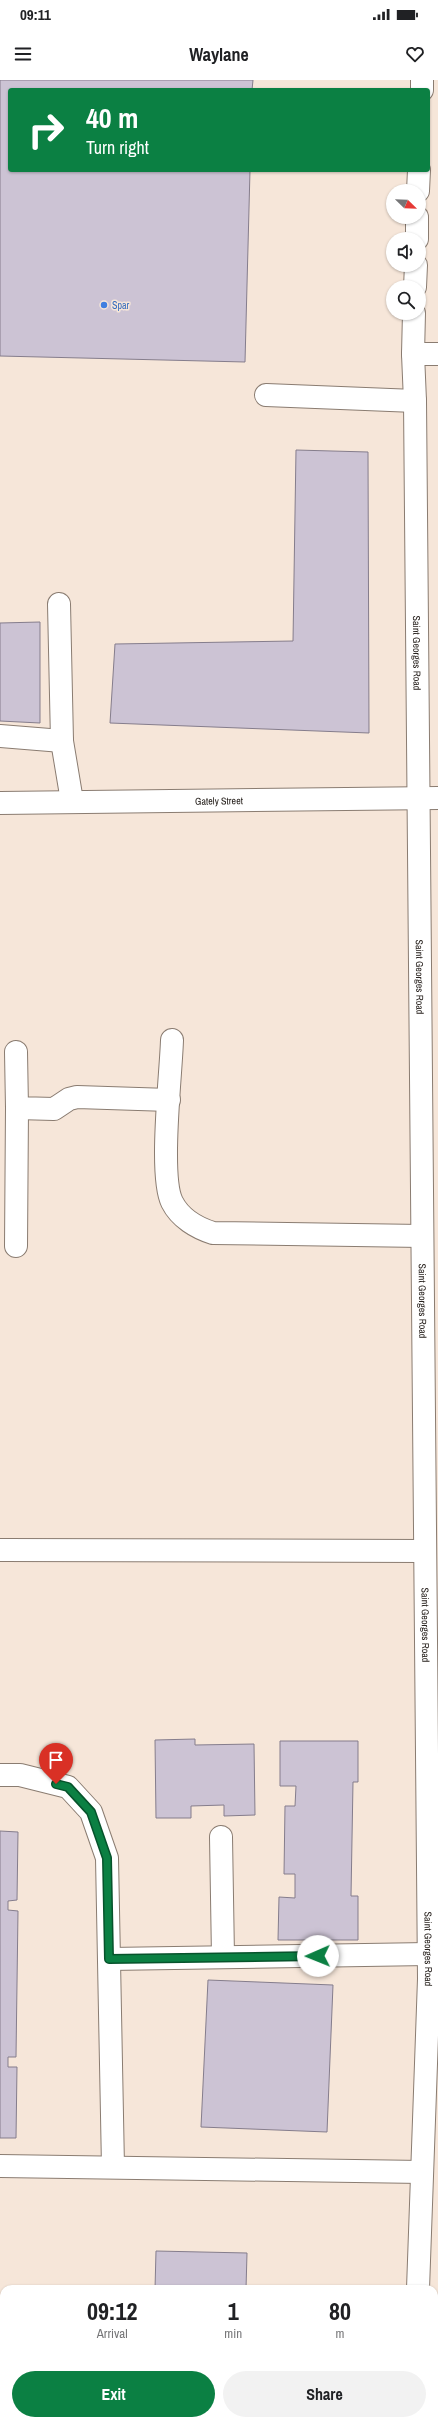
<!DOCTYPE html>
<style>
:root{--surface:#fff;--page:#f2f2f2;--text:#202124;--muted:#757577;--accent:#0b8043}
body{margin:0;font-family:"Archivo Narrow",sans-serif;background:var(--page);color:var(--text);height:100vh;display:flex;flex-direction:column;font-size:15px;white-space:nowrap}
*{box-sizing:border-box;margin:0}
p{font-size:13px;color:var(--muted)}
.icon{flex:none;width:22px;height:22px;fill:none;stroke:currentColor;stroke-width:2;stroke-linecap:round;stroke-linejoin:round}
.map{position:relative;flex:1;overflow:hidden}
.sheet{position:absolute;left:0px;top:2205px;width:438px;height:140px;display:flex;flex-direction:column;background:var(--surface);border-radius:12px 12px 0 0;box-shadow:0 1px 3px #0004}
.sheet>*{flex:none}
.hud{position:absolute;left:8px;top:8px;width:422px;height:84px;border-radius:4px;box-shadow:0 1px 3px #0004;background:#0b8043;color:#fff;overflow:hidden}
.needle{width:26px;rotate:113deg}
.tools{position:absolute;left:386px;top:104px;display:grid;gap:8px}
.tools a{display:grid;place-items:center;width:40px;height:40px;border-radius:50%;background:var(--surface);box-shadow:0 1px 3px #0004;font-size:20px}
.pin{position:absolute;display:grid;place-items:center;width:34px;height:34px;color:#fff;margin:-41px -17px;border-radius:50% 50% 50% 0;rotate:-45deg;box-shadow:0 0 4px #0007}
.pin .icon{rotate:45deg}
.me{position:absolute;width:44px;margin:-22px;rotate:269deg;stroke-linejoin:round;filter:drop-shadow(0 0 3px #0008)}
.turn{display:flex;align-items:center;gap:14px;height:84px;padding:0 12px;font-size:18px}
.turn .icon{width:52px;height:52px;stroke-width:2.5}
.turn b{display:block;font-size:28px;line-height:34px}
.eta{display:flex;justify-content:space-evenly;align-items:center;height:68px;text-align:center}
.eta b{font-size:24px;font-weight:700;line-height:28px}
.primary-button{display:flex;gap:8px;margin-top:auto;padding:8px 12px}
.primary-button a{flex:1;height:46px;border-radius:24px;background:var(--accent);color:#fff;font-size:16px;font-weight:700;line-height:46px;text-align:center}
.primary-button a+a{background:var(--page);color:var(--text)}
.status{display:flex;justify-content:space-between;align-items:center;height:28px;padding:0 20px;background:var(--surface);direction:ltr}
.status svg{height:11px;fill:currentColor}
header{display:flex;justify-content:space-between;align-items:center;height:52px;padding:0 12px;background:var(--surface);font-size:18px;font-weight:700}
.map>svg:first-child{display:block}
</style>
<div class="status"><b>09:11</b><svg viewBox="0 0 49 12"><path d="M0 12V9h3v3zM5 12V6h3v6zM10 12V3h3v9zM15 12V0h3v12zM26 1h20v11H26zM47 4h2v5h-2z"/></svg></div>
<header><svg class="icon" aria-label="menu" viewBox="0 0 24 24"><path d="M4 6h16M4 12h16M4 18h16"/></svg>Waylane<svg class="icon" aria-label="heart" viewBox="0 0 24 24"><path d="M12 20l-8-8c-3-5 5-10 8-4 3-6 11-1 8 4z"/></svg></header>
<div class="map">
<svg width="438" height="2345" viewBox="0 0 438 2345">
<rect width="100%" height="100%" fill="#f6e6d9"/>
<g fill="#ccc3d4" stroke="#857d8c">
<polygon points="0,0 253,0 252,10 10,10 10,90 250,90 245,282 0,276"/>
<polygon points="296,370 368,372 369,653 110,643 115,564 293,561"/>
<polygon points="40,542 40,643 0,641 0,543"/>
<polygon points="195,1659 195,1665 254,1664 255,1735 224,1736 224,1725 191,1726 191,1738 156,1738 155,1660"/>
<polygon points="280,1661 358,1661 358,1702 353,1702 351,1816 358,1816 358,1860 278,1860 279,1817 295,1818 295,1794 284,1794 285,1726 295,1726 296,1706 280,1706"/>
<polygon points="0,1751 18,1752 17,1820 8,1821 8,1830 18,1831 16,1977 8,1977 8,1987 17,1987 16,2058 0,2058"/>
<polygon points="208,1900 333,1905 327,2052 201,2047"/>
<polygon points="156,2171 247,2173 246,2209 155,2209"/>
</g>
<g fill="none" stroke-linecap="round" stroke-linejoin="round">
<defs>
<g id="minor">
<polyline points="422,10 422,0"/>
<polyline points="418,111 419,90"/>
<polyline points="417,159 417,137"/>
<polyline points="415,207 416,185"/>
<path id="s1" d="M414 233 413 274 415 321 429 1899 418 2209"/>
<polyline points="413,274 438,274"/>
<polyline points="266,315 415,321"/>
<polyline points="59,524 62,661 72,721"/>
<polyline points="0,656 62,661"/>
<path id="s2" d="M0 723 438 718"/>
<path d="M172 960C171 994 159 1096 172 1122 180 1138 197 1148 213 1153L422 1156"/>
<polyline points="16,972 17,1028 54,1029 69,1019 77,1017 169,1020"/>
<polyline points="16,1166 17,1028"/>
<polyline points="0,1470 425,1471"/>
<polyline points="0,1695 20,1695 68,1707 91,1732 107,1778 113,2087"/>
<polyline points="221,1757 223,1877"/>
<polyline points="109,1879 428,1874"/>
<polyline points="0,2086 422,2092"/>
<polyline points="414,2345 414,2341"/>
</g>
</defs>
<use href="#minor" stroke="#8a7c71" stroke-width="24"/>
<use href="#minor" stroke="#fff" stroke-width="22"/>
</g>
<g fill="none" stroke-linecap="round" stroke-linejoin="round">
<defs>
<polyline id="route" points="56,1704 68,1707 91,1732 107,1778 109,1879 318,1876"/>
</defs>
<use href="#route" stroke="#07532c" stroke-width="10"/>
<use href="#route" stroke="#0b8043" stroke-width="7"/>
</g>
<circle fill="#3f7fe0" stroke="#f6e6d9" stroke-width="1.5" cx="104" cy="225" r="4"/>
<g text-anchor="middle" stroke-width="3" stroke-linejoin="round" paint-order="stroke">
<g font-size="10" fill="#366cbe" stroke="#f6e6d9" text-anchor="start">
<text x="112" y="229">Spar</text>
</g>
<g font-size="10" fill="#27211d" stroke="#f6e6d9">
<text dy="4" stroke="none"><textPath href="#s1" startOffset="340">Saint Georges Road</textPath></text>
<text dy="4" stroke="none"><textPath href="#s2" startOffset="219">Gately Street</textPath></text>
<text dy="4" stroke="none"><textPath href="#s1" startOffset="664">Saint Georges Road</textPath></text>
<text dy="4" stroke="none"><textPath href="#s1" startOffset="988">Saint Georges Road</textPath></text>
<text dy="4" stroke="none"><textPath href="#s1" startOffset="1312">Saint Georges Road</textPath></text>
<text dy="4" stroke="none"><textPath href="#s1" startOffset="1636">Saint Georges Road</textPath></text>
</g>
</g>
</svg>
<div class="tools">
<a><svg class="needle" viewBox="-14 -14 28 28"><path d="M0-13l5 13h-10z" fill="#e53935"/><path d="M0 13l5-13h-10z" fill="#757577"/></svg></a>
<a><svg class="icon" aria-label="sound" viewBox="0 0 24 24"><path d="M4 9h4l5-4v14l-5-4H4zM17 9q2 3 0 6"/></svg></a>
<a><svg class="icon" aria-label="search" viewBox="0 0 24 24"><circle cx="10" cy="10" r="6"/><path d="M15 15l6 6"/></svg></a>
</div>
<div class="pin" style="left:56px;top:1704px;background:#d93025"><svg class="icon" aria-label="arrive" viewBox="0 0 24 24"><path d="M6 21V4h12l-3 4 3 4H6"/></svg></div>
<svg class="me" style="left:318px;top:1876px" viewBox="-20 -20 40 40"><circle r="19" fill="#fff"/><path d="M0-13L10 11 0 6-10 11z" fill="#0b8043"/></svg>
<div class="hud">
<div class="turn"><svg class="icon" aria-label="right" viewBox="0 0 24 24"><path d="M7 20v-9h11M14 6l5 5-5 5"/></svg><div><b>40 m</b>Turn right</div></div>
</div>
<section class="sheet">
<div class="eta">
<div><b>09:12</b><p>Arrival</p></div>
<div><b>1</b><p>min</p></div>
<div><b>80</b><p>m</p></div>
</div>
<div class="primary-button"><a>Exit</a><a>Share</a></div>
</section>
</div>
